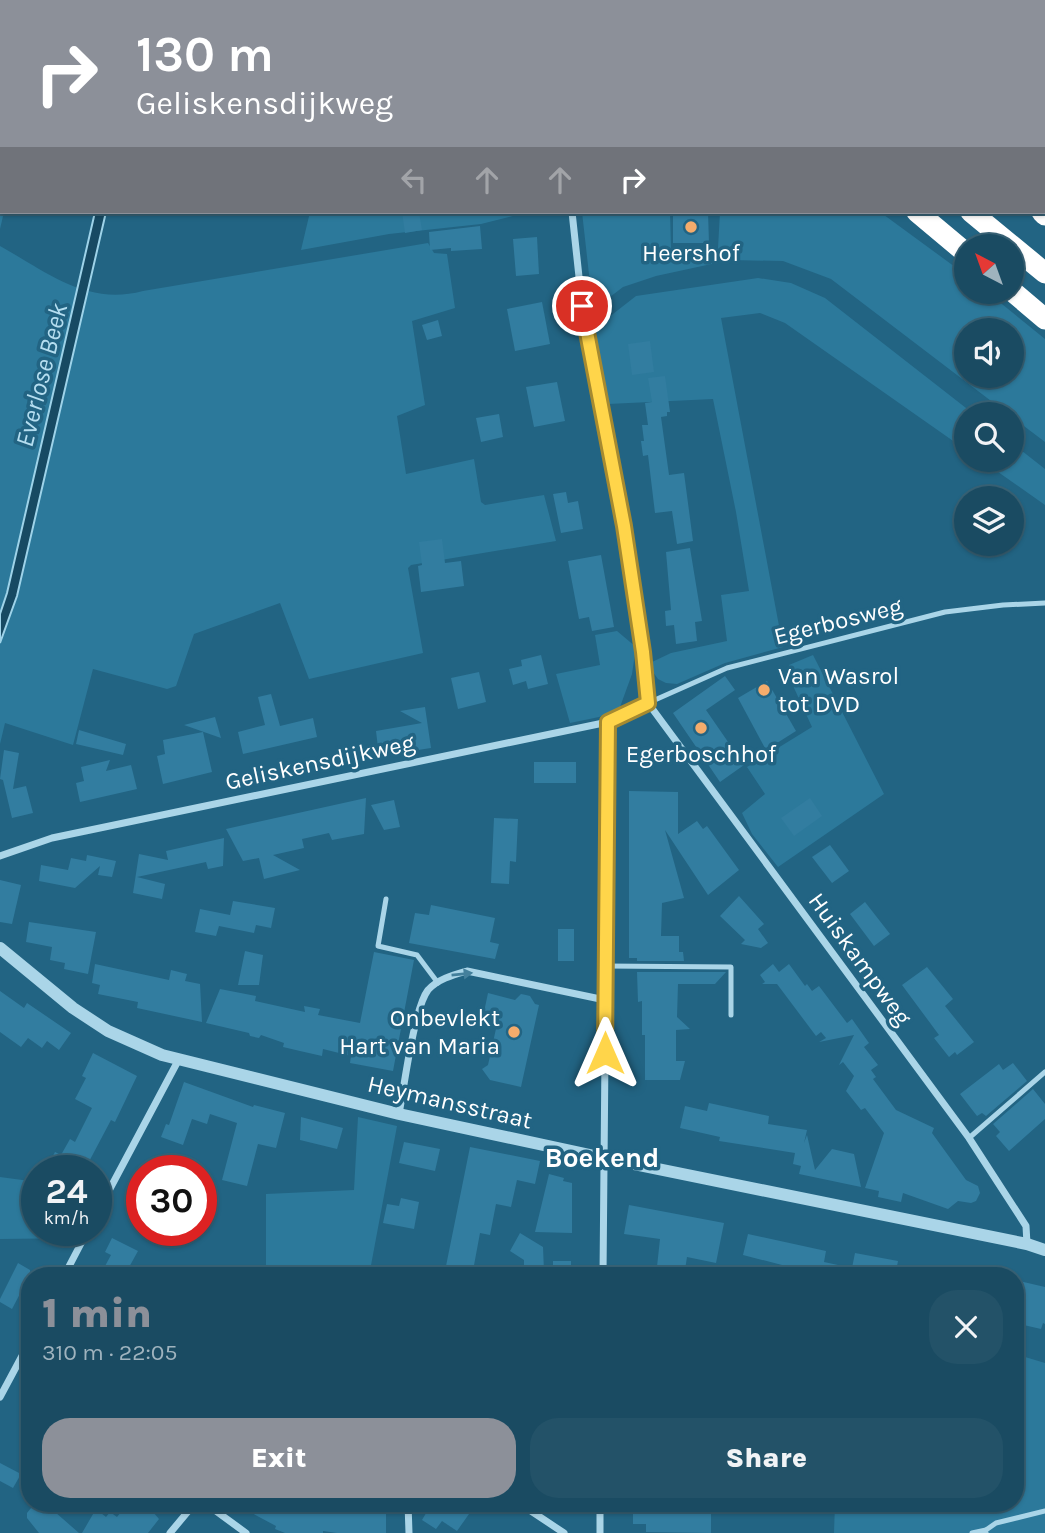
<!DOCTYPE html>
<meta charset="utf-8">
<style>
:root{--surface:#1a4b62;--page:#235268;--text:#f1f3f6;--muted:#9fb3be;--line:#386377;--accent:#8c9099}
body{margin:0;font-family:Karla,sans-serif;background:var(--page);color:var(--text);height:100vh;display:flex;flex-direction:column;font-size:26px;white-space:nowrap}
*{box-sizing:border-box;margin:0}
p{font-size:23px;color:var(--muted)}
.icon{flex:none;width:38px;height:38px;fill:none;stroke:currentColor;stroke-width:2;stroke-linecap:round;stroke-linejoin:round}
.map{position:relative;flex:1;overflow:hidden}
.sheet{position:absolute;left:21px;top:1267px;width:1003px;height:245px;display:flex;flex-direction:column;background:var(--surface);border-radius:28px;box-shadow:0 2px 5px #0004,0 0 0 2px var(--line)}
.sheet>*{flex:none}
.banner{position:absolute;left:0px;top:0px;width:1046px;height:214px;box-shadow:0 2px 5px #0004,0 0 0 2px var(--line);background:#8c9099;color:#fff;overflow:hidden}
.needle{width:46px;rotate:319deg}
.tools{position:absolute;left:954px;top:234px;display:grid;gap:14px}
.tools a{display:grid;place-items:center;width:70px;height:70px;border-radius:50%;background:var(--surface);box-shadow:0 2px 5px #0004,0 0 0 2px var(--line);font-size:35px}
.speed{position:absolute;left:21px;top:1155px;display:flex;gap:14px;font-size:35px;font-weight:700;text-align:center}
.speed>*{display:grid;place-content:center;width:91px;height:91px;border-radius:50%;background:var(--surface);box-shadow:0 2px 5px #0004,0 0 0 2px var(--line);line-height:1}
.speed small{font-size:18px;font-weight:400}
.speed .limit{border:10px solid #d22;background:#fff;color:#111}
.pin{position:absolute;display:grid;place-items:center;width:60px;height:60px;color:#fff;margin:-30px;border:4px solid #fff;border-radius:50%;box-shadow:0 2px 7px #0007}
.me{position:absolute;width:77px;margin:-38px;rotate:0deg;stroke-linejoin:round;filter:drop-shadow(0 0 5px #0008)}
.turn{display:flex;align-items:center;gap:24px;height:147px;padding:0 21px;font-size:32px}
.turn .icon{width:91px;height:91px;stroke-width:2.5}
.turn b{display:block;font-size:49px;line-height:60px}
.lanes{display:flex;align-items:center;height:66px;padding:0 21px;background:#0003;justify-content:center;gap:35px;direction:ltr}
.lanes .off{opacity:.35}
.round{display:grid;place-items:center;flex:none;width:74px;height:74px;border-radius:28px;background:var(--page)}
.summary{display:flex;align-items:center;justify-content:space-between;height:119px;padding:0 21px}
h1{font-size:42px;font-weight:800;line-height:52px;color:var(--accent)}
.primary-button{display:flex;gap:14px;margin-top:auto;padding:14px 21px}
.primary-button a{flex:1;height:80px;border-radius:28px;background:var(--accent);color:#fff;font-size:28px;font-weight:800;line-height:80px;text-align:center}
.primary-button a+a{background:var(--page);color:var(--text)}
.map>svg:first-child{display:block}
</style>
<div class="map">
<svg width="1045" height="1533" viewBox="0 0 1045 1533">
<rect width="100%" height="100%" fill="#226483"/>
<g fill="#2c799b" fill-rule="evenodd">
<polygon points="0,0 52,0 2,2 2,212 4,212 0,229"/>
<polygon points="310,212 529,212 481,224 389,234 301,250"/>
<path d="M582 212H670L671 248H718L720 212H880L966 275V292H987L1045 339V442L831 279 783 261 730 260 656 276 623 287 593 310ZM966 331H1012V376H966Z"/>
<path d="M428 243 434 253 447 254 455 308 412 321 425 405 397 416 406 474 474 459 481 502 485 505 544 495 556 541 411 565 408 568 423 653 309 679 280 603 194 634 176 686 167 689 93 669 73 745 5 723 0 744V246C47 272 86 306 143 291Z"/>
<polygon points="758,278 791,283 825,298 975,415 966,415 966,450 785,323 760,313 721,318 783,647 725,663 677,684 666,683 658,679 653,672 652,662 671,653 727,641 721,595 749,591 736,512 713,399 608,404 595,328 636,296"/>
<polygon points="1012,443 1045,469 1045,505 981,460 1012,460"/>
<polygon points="617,631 636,647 632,674 620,707 599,717 570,723 556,674 600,665 595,635"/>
<polygon points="813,655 884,794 778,867 752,834 742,813 765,794 747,767 812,727 789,677 789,665"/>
<polygon points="358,1117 397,1126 369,1276 266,1276 266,1194 354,1190"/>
<polygon points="0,1177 37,1182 37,1230 86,1230 82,1238 0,1239"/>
<polygon points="1015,1354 1045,1363 1045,1533 834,1533 835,1503 1015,1503"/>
</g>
<polygon fill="#174a63" stroke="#9ed3e9" stroke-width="2" points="95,212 106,212 17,596 0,643 0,614 7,593"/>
<g fill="#327da0">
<polygon points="402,212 419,212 422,230 405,233"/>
<polygon points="673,212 708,212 709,243 673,243"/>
<polygon points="480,226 482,249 451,251 451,248 430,250 429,232"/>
<polygon points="537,237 539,274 516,276 513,239"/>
<polygon points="542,302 550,344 515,351 507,309"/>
<polygon points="438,320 442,336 427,340 422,325"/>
<polygon points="650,341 654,372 632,375 628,344"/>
<polygon points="665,376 670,412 667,412 667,416 661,417 669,475 684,473 693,541 677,544 672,511 655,513 648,455 643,456 641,441 644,441 642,425 648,425 645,403 652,402 648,378"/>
<polygon points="557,382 565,421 534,427 526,387"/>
<polygon points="499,414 503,437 481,442 476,418"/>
<polygon points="566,492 568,503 578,501 583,529 561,533 553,494"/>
<polygon points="442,539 445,563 461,561 464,586 421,592 418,566 422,565 419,542"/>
<polygon points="690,548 702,621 695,622 697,641 676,644 674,625 666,626 665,611 671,610 666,552"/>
<polygon points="601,555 614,627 592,631 589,617 579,619 568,561"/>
<polygon points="541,655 548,684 528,689 526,681 513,685 509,669 522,666 521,660"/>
<polygon points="479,672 486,702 458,709 451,678"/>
<polygon points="725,676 735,690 706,710 744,765 720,782 673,713"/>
<polygon points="767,681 796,731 766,750 738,698"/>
<polygon points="271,694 280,726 313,718 317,737 243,754 238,732 265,725 258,697"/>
<polygon points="425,707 431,748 379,756 376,731 422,723 400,711"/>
<polygon points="215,717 221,738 184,725"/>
<polygon points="79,730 126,744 123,755 76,744"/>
<polygon points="203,732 212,772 163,784 157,756 165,754 163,740"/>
<polygon points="4,750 19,753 13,789 26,786 33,813 12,818 3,780 0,779"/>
<polygon points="110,760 106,771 131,765 137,789 80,802 76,783 84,781 81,767"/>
<rect x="534" y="762" width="42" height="21"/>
<polygon points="629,791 678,792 678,834 697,821 703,829 707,826 739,870 708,895 665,830 684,898 662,903 661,936 679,936 679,952 683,952 684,961 637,961 637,958 629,958"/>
<polygon points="366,798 364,834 332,840 329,833 302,839 304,848 273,855 300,870 264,879 259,858 243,861 226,829"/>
<polygon points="810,798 822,816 794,836 781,818"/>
<polygon points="394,800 400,827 384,830 371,805"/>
<polygon points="494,818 518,819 516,862 510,861 509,884 491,883"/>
<polygon points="224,838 223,866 208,869 206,862 137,877 165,884 162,899 133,893 139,854 168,860 166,851"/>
<polygon points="830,845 849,871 832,883 812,857"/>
<polygon points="87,855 116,861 112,877 98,875 100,866 75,888 39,881 41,865 68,870 71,858 86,861"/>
<polygon points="0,880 21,885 12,924 0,922"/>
<polygon points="739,896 764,924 758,929 768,943 761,948 741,944 745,940 720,916"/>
<polygon points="233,901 275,908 271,928 256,925 254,933 219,926 216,936 195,932 200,909 230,915"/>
<polygon points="865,902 890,934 874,946 850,914"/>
<polygon points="431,905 495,918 490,942 499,944 495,959 409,943 415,913 429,915"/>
<polygon points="29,922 96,932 88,974 64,969 65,963 50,960 52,947 26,942"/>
<rect x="558" y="929" width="16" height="32"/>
<polygon points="245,951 263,955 259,985 238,985"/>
<polygon points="374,952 414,960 393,1071 350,1063 351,1056 323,1049 322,1056 300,1051 283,1047 284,1043 261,1035 259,1038 250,1036 249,1033 206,1023 220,989 256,996 255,1001 305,1012 304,1006 320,1009 318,1015 360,1023"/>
<polygon points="95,964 169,980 171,970 187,974 185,981 200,984 202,1022 137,1008 138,1002 98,994 100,985 92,983"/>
<polygon points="773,964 779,972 789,964 805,986 807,984 812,991 819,986 847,1023 852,1019 869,1043 864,1047 878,1065 871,1070 876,1077 873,1079 896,1110 934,1128 932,1133 966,1180 978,1186 980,1193 976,1201 971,1203 958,1201 948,1209 903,1193 901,1202 878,1197 879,1191 865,1188 884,1133 865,1108 861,1110 846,1091 854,1076 843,1062 839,1065 854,1035 819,1042 826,1038 821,1032 816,1036 777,984 762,984 765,982 760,975"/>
<polygon points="927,967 953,999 945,1006 974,1042 957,1055 955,1052 949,1057 934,1038 939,1035 902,985"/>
<polygon points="637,972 726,972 715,984 678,984 677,1017 690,1029 676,1030 676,1061 685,1061 680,1080 645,1080 645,1035 642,1035 642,1001 638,1002"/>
<polygon points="0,991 24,1008 27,1003 71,1033 59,1050 47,1041 42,1048 28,1038 21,1047 0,1032"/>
<polygon points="488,993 515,1000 521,994 526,995 530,996 535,1004 539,1005 521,1087 490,1080 482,1069 488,1065 499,1015 484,1012"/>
<polygon points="93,1053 137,1076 115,1122 111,1120 84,1171 45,1171 55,1152 61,1155 70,1139 75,1142 92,1108 75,1099 86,1078 82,1076"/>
<polygon points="1013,1063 1027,1081 986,1116 982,1113 977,1116 960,1094 999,1064 1003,1070"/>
<polygon points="184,1082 253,1107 254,1105 285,1113 276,1148 258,1144 247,1186 222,1180 237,1123 210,1114 207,1124 192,1119 183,1145 161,1137 166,1124 169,1125"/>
<polygon points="1033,1089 1045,1104 1045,1119 1009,1151 996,1136 1000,1132 993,1124"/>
<polygon points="709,1103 769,1116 768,1124 807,1130 804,1143 807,1135 815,1170 832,1149 854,1154 861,1187 799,1174 801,1166 793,1164 795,1153 719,1141 720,1137 680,1128 685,1106 707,1111"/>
<polygon points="301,1117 343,1128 337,1149 300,1140"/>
<polygon points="404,1142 440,1149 435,1171 399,1163"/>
<polygon points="470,1147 540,1161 535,1184 517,1180 511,1207 496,1204 490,1235 480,1233 472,1276 444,1276"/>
<polygon points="549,1174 564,1178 563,1181 572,1183 572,1233 535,1232"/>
<polygon points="401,1198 419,1202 414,1229 383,1223 387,1204 399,1206"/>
<polygon points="629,1205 724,1223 716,1263 687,1257 684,1276 656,1276 660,1239 624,1234"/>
<polygon points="520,1233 543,1247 544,1272 524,1272 524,1260 510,1251"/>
<polygon points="748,1234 826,1251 824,1262 852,1268 855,1253 898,1261 895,1276 780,1276 782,1265 743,1255"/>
<polygon points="112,1238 138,1251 128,1269 124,1267 120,1276 104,1268 111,1255 105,1252"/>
<rect x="553" y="1261" width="18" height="15"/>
<polygon points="18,1263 30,1270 30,1291 23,1288 12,1309 0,1302 0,1299"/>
<polygon points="1015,1280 1045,1287 1045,1324 1043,1323 1041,1329 1015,1323"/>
<polygon points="0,1463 21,1474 13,1488 0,1481"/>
<polygon points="35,1503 64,1503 55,1512 79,1533 39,1533 27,1518 27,1513"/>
<polygon points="128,1503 160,1503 153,1512 159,1519 148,1533 82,1533 96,1509 106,1517 110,1512 117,1517"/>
<polygon points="233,1503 332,1503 355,1507 355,1503 372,1503 372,1512 386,1512 386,1533 337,1533 323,1531 323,1533 285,1533 275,1529 276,1526"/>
<polygon points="432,1503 453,1503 469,1514 457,1531 442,1521 436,1529 422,1520"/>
<polygon points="633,1503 681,1503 681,1507 696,1507 696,1513 711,1513 711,1533 646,1532 646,1524 633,1524"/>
</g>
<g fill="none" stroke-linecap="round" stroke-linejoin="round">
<g stroke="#aad5e8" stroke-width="5">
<polyline points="648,703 727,668 945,612 1003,605 1045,603"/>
<polyline points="386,899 378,946 417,955 438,983"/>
<polyline points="605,966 731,967 731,1015"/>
<polyline points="969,1138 1045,1072"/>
<polyline points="972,1533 986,1530"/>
<polyline points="986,1533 986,1530 996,1523 1045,1511"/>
</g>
<g stroke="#aad5e8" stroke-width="7">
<polyline points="550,0 552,2"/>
<polyline points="572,212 584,323 623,519 644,652 648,703"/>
<polyline points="648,703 969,1138 1026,1226 1027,1244"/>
<polyline points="0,856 52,838 608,722 648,703"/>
<path d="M399 1114C404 1088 414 1008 428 990 438 979 453 975 467 971L605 1000"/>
<polyline points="96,1215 179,1059"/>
<polyline points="64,1276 88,1230"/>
<polyline points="603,1276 608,722"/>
<polyline points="0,1397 30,1341"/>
<polyline points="205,1503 246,1533"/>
<polyline points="408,1503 409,1533"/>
<polyline points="519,1503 564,1533"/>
<polyline points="170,1533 195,1503"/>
<polyline points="600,1533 600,1503"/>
</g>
<polyline stroke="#aad5e8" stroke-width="12" points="0,948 73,1008 108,1031 162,1055 399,1114 604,1158 1027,1244 1045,1250"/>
<g stroke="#fff" stroke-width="21">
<polyline points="682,0 684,2"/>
<polyline points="735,0 737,2"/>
<polyline points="806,0 808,2"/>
<polyline points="860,0 862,2"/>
<polyline points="1045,172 1045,173"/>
<polyline points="917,212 966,253"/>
<polyline points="971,212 1045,273"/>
<polyline points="1042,212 1045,215"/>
<polyline points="1012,291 1045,319"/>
</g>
</g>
<defs><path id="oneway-solid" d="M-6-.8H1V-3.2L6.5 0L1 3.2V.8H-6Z" transform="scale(1.75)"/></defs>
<use fill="#44809c" href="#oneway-solid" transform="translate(462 974) rotate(-6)"/>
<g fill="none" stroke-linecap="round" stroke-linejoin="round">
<defs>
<polyline id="route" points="582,306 624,526 643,652 648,703 608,722 605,1053"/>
</defs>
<use href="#route" stroke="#a68a30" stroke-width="18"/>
<use href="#route" stroke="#ffd54a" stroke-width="12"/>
</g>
<g fill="#f4ac6c" stroke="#226483" stroke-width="2.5">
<circle cx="691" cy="227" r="7"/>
<circle cx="764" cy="690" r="7"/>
<circle cx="701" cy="728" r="7"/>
<circle cx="514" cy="1032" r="7"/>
</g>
<g text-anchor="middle" stroke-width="7" stroke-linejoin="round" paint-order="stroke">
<g font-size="24" fill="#fff" stroke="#226483">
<text x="691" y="261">Heershof</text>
<text x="778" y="684" text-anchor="start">Van Wasrol<tspan x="778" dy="28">tot DVD</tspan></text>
<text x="701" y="762">Egerboschhof</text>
<text x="500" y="1026" text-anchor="end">Onbevlekt<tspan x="500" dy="28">Hart van Maria</tspan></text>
</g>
<g font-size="24" fill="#fff" stroke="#226483">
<text transform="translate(838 621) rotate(-14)" y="8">Egerbosweg</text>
<text transform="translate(320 762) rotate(-12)" y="8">Geliskensdijkweg</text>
<text transform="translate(860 959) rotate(54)" y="8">Huiskampweg</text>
<text transform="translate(450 1102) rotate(13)" y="8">Heymansstraat</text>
</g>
<g font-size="26" font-style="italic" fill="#b5def0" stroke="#226483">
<text transform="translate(41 375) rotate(-76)" y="9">Everlose Beek</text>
</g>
<g font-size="28" font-weight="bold" fill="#fff" stroke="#226483">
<text x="602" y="1167">Boekend</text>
</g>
</g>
</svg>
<div class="tools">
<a><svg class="needle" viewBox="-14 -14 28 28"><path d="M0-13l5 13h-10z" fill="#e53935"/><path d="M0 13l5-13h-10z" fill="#9fb3be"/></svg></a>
<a><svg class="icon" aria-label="sound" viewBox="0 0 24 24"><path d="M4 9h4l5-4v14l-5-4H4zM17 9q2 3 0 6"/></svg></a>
<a><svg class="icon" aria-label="search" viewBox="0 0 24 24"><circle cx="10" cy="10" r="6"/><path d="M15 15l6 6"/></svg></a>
<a><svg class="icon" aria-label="layers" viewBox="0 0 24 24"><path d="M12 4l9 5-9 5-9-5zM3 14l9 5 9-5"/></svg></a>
</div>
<div class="speed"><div>24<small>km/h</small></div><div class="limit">30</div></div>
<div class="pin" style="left:582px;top:306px;background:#d93025"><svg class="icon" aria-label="arrive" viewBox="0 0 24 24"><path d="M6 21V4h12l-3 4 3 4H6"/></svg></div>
<svg class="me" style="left:605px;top:1053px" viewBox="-20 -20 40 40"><path d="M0-17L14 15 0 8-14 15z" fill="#ffd54a" stroke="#fff" stroke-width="4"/></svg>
<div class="banner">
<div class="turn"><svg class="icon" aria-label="right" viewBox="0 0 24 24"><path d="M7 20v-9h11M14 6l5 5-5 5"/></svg><div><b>130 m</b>Geliskensdijkweg</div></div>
<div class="lanes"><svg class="icon off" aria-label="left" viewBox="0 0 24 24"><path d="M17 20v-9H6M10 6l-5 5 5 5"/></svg><svg class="icon off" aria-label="ahead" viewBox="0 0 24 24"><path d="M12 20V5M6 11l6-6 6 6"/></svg><svg class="icon off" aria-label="ahead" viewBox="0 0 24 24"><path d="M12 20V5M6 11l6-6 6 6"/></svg><svg class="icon" aria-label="right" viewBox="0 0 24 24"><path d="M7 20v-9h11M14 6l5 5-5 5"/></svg></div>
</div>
<section class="sheet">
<div class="summary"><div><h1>1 min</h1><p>310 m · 22:05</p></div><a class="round"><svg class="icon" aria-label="close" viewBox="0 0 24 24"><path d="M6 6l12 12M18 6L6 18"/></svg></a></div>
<div class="primary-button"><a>Exit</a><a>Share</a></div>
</section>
</div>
